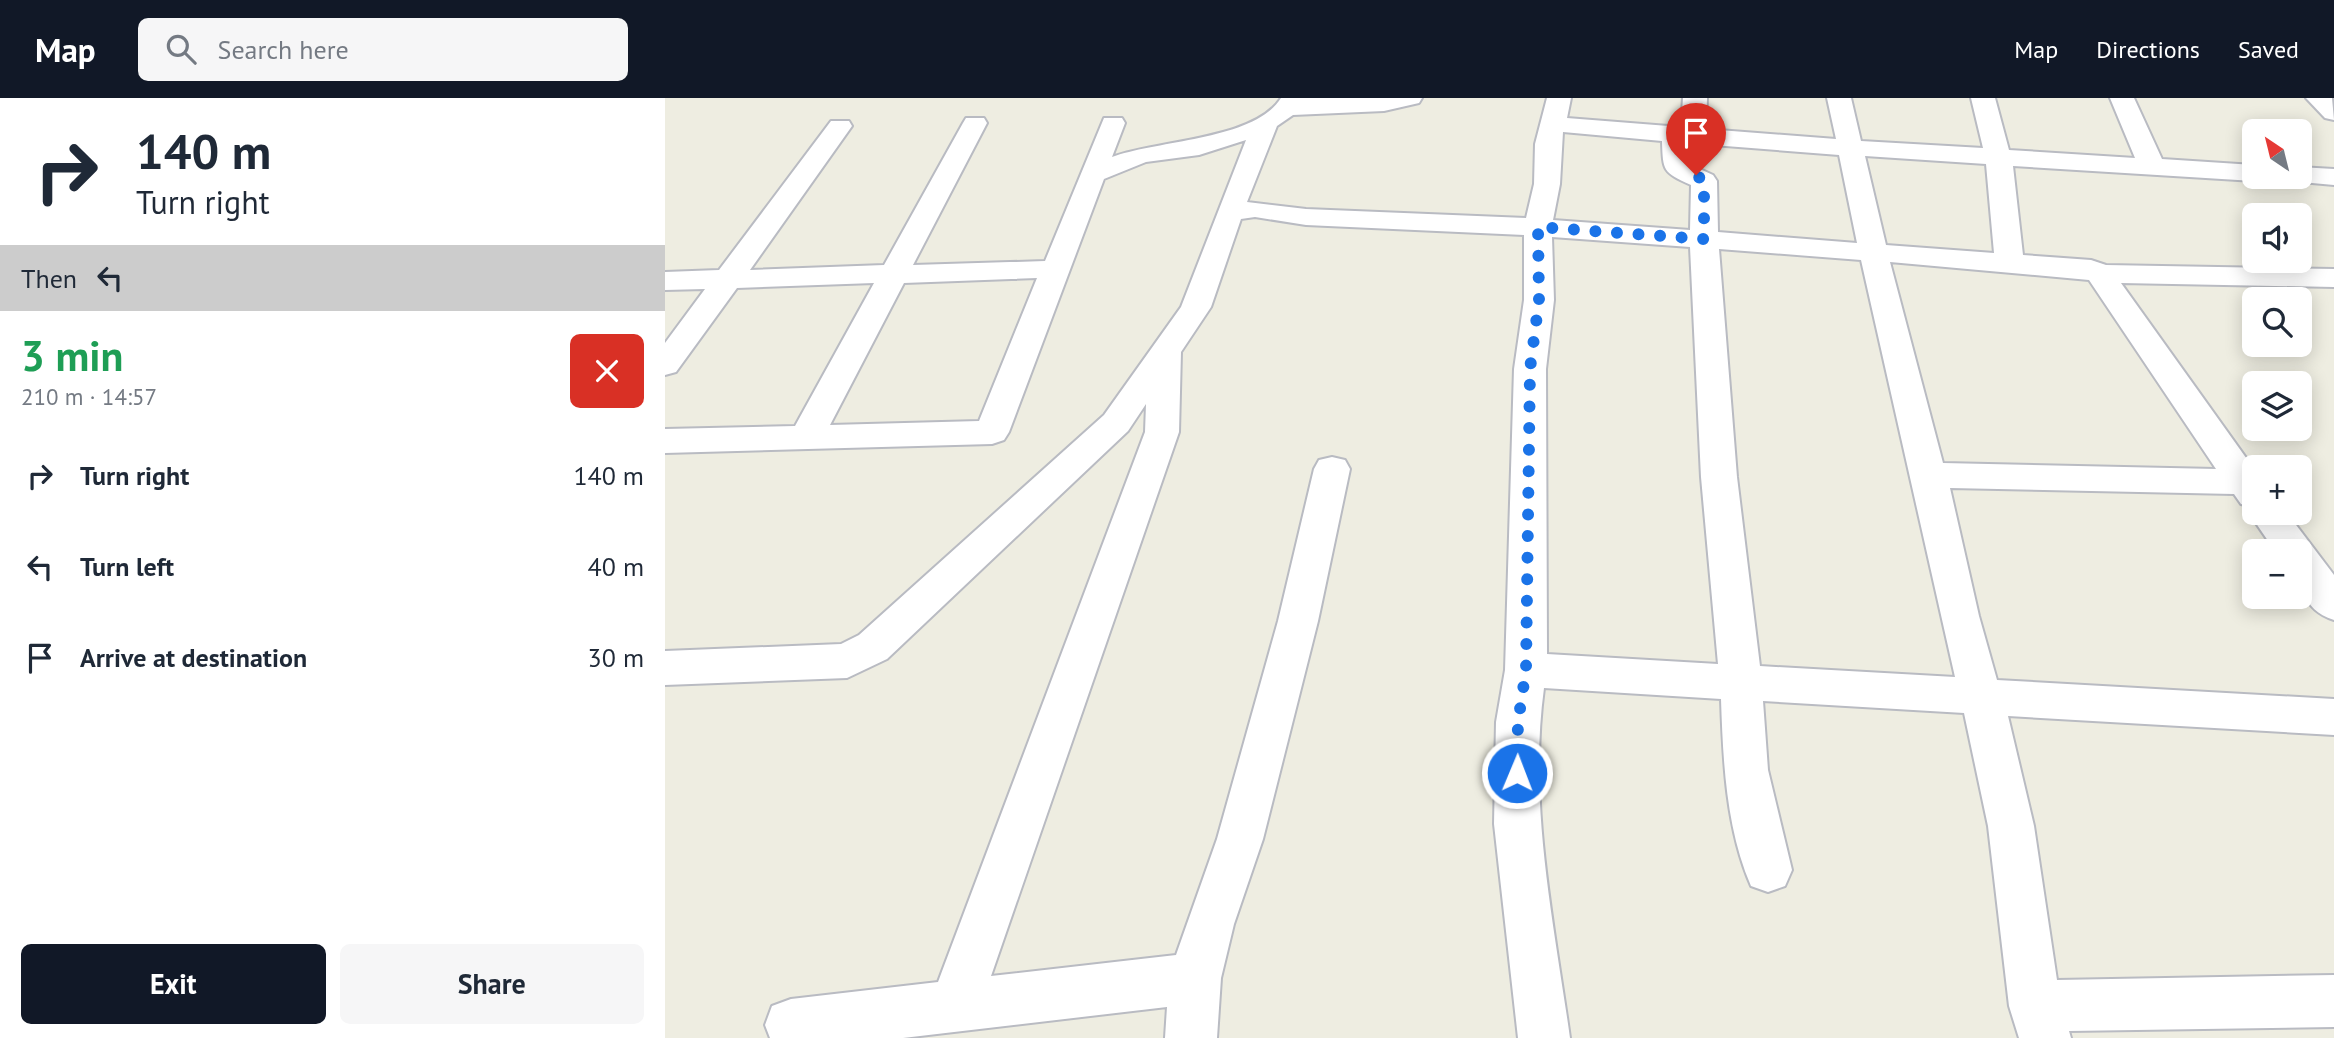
<!DOCTYPE html>
<meta charset="utf-8">
<style>
:root{--surface:#fff;--page:#f6f6f7;--text:#1f2937;--muted:#747a83;--accent:#111827}
body{margin:0;font-family:"PT Sans",sans-serif;background:var(--page);color:var(--text);height:100vh;display:flex;flex-direction:column;font-size:26px;white-space:nowrap}
*{box-sizing:border-box;margin:0}
p{font-size:23px;color:var(--muted)}
.icon{flex:none;width:38px;height:38px;fill:none;stroke:currentColor;stroke-width:2;stroke-linecap:round;stroke-linejoin:round}
.map{position:relative;flex:1;overflow:hidden}
.panel{display:flex;flex-direction:column;background:var(--surface);width:665px}
.panel>*{flex:none}
.guide{background:#fff;color:var(--text);overflow:hidden}
.needle{width:46px;rotate:325deg}
.buttons{position:absolute;left:1577px;top:21px;display:grid;gap:14px}
.buttons a{display:grid;place-items:center;width:70px;height:70px;border-radius:10px;background:var(--surface);box-shadow:0 4px 18px #0003;font-size:35px}
.pin{position:absolute;display:grid;place-items:center;width:60px;height:60px;color:#fff;margin:-72px -30px;border-radius:50% 50% 50% 0;rotate:-45deg;box-shadow:0 0 7px #0007}
.pin .icon{rotate:45deg}
.me{position:absolute;width:77px;margin:-38px;rotate:1deg;stroke-linejoin:round;filter:drop-shadow(0 0 5px #0008)}
.turn{display:flex;align-items:center;gap:24px;height:147px;padding:0 21px;font-size:32px}
.turn .icon{width:91px;height:91px;stroke-width:2.5}
.turn b{display:block;font-size:49px;line-height:60px}
.then{display:flex;align-items:center;height:66px;padding:0 21px;background:#0003;gap:14px;font-size:26px}
.round{display:grid;place-items:center;flex:none;width:74px;height:74px;border-radius:10px;background:var(--page)}
.headline{display:flex;align-items:center;justify-content:space-between;height:119px;padding:0 21px}
h1{font-size:42px;font-weight:600;line-height:52px;color:#1e9e55}
.primary-button{display:flex;gap:14px;margin-top:auto;padding:14px 21px}
.primary-button a{flex:1;height:80px;border-radius:10px;background:var(--accent);color:#fff;font-size:28px;font-weight:600;line-height:80px;text-align:center}
.primary-button a+a{background:var(--page);color:var(--text)}
ul{padding:0;list-style:none}
li{display:flex;align-items:center;gap:21px;height:91px;padding:0 21px}
li div{flex:1}
li b{display:block;font-size:26px}
li em{font-style:normal}
header{display:flex;align-items:center;gap:42px;box-sizing:border-box;height:98px;padding:0 35px;background:var(--accent);color:#fff}
header strong{font-size:33px}
nav{display:flex;gap:38px;margin-inline-start:auto;font-size:24px}
.search{width:490px;height:63px;background:var(--page);display:flex;align-items:center;gap:18px;box-sizing:border-box;padding:0 24px;border-radius:10px;color:var(--muted);font-size:26px}
main{display:flex;flex:1;min-height:0}
.map>svg:first-child{display:block}
</style>
<header>
<strong>Map</strong>
<div class="search"><svg class="icon" aria-label="search" viewBox="0 0 24 24"><circle cx="10" cy="10" r="6"/><path d="M15 15l6 6"/></svg>Search here</div>
<nav><a>Map</a><a>Directions</a><a>Saved</a></nav>
</header>
<main>
<section class="panel">
<div class="guide">
<div class="turn"><svg class="icon" aria-label="right" viewBox="0 0 24 24"><path d="M7 20v-9h11M14 6l5 5-5 5"/></svg><div><b>140 m</b>Turn right</div></div>
<div class="then">Then<svg class="icon" aria-label="left" viewBox="0 0 24 24"><path d="M17 20v-9H6M10 6l-5 5 5 5"/></svg></div>
</div>
<div class="headline"><div><h1>3 min</h1><p>210 m · 14:57</p></div><a class="round" style="background:#d93025;color:#fff"><svg class="icon" aria-label="close" viewBox="0 0 24 24"><path d="M6 6l12 12M18 6L6 18"/></svg></a></div>
<ul>
<li><svg class="icon" aria-label="right" viewBox="0 0 24 24"><path d="M7 20v-9h11M14 6l5 5-5 5"/></svg><div><b>Turn right</b></div><em>140 m</em></li>
<li><svg class="icon" aria-label="left" viewBox="0 0 24 24"><path d="M17 20v-9H6M10 6l-5 5 5 5"/></svg><div><b>Turn left</b></div><em>40 m</em></li>
<li><svg class="icon" aria-label="arrive" viewBox="0 0 24 24"><path d="M6 21V4h12l-3 4 3 4H6"/></svg><div><b>Arrive at destination</b></div><em>30 m</em></li>
</ul>
<div class="primary-button"><a>Exit</a><a>Share</a></div>
</section>
<div class="map">
<svg width="1669" height="940" viewBox="0 0 1669 940">
<rect width="100%" height="100%" fill="#eeede1"/>
<g fill="none" stroke-linecap="round" stroke-linejoin="round">
<defs>
<g id="minor">
<path d="M616 0H757L754 5 719 13 628 17 612 28 582 104 641 111 861 120 869 86 870 46 882 0H906L902 20 1016 29 1018 0H1042L1041 31 1171 41 1162 0H1186L1196 43 1318 50 1306 0H1330L1344 52 1470 60 1445 0H1469L1497 61 1589 67V79L1598 81 1589 83 1348 68 1358 157 1426 162 1441 167 1669 171V189L1456 185 1589 371V415H1622L1669 477V522C1635 511 1634 484 1634 453H1610L1584 415 1587 409 1576 406 1569 396 1285 390 1314 518 1332 582 1669 601V637L1343 618 1369 728 1392 882 1669 877V929L1404 933 1406 940H1354L1344 908 1323 728 1299 615 1098 603 1103 672 1127 772 1120 788 1103 794 1086 788C1061 731 1058 662 1056 601L879 590C863 707 889 825 905 940H853L829 726 831 624 840 572 849 271 859 202V137L641 127 590 119 576 121 546 209 516 254 514 334 326 878 511 857 552 741 613 523 649 371 654 362 667 359 680 362 685 371 653 523 598 741 569 826 556 880 552 940H500L502 909 238 940H105L100 927 107 908 126 901 273 884 480 334 481 306 463 333 222 561 182 580 0 587V553L176 546 194 537 439 317 516 209 581 42 534 57 481 64 439 81 344 334 339 342 327 346 0 355V331L130 328 209 185 72 190 11 274 0 277V245L40 191 0 192V174L54 172 166 23H184L187 28 85 172 219 167 298 25 301 20H319L322 25 248 167 380 163 439 20H457L460 25 447 59C492 42 590 42 616 0ZM898 34 997 43C998 74 998 74 1026 87L1025 132 888 122 895 86ZM1022 45 1174 57 1192 145 1053 134 1052 83 1048 77 1024 66ZM1200 58 1321 66 1329 155 1221 147ZM887 139 1025 149 1036 379 1053 566 882 556 881 271 889 202ZM1054 151 1196 162 1290 579 1095 568 1072 379ZM1225 164 1424 182 1551 371 1278 365ZM372 180 314 323 165 327 239 185Z"/>
<polygon points="1641,0 1667,0 1669,22 1660,20"/>
<polygon points="1634,69 1669,71 1669,87 1625,83 1622,79 1634,79"/>
</g>
</defs>
<use href="#minor" stroke="#b9bbc2" stroke-width="4"/>
<use href="#minor" fill="#fff" fill-rule="evenodd"/>
</g>
<g fill="none" stroke-linecap="round" stroke-linejoin="round">
<polyline stroke="#1a73e8" stroke-width="12" stroke-dasharray="0 21.6" points="852,675 853,624 861,572 865,271 874,202 873,129 1039,141 1039,83 1031,77"/>
</g>
</svg>
<div class="buttons">
<a><svg class="needle" viewBox="-14 -14 28 28"><path d="M0-13l5 13h-10z" fill="#e53935"/><path d="M0 13l5-13h-10z" fill="#747a83"/></svg></a>
<a><svg class="icon" aria-label="sound" viewBox="0 0 24 24"><path d="M4 9h4l5-4v14l-5-4H4zM17 9q2 3 0 6"/></svg></a>
<a><svg class="icon" aria-label="search" viewBox="0 0 24 24"><circle cx="10" cy="10" r="6"/><path d="M15 15l6 6"/></svg></a>
<a><svg class="icon" aria-label="layers" viewBox="0 0 24 24"><path d="M12 4l9 5-9 5-9-5zM3 14l9 5 9-5"/></svg></a>
<a>+</a>
<a>−</a>
</div>
<div class="pin" style="left:1031px;top:77px;background:#d93025"><svg class="icon" aria-label="arrive" viewBox="0 0 24 24"><path d="M6 21V4h12l-3 4 3 4H6"/></svg></div>
<svg class="me" style="left:852px;top:675px" viewBox="-20 -20 40 40"><circle r="17" fill="#1a73e8" stroke="#fff" stroke-width="3"/><path d="M0-11L8 9 0 5-8 9z" fill="#fff"/></svg>
</div>
</main>
